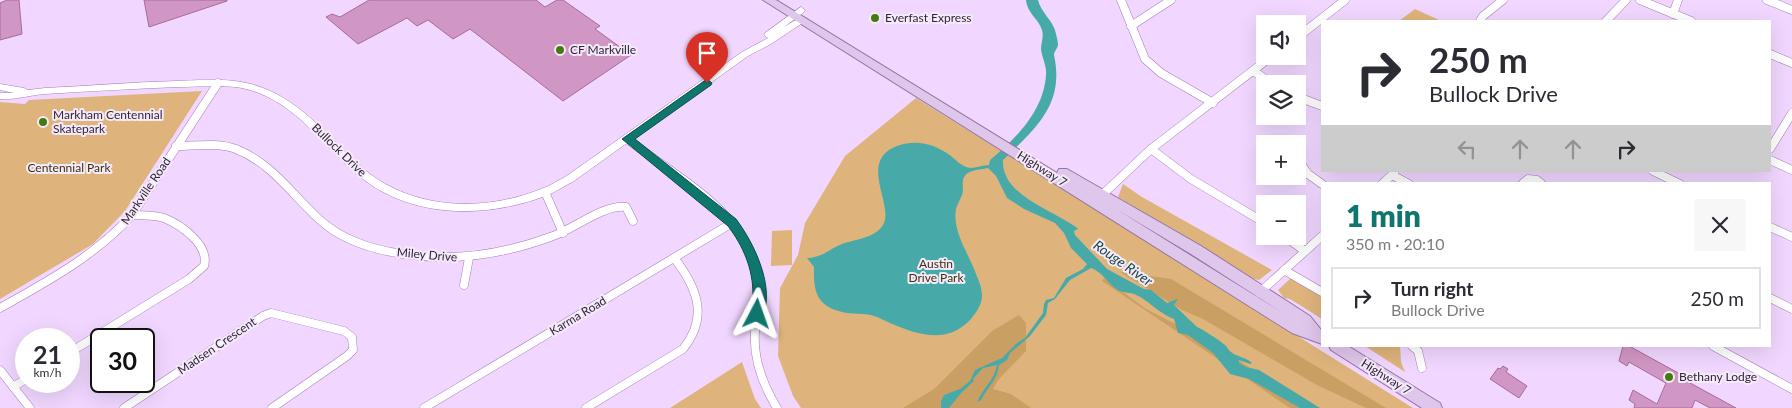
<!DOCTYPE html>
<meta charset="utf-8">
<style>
:root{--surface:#fff;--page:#f7f7f7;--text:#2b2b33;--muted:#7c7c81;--line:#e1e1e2;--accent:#0f766e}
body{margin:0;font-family:Lato,sans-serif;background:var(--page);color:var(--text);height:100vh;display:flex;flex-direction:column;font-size:19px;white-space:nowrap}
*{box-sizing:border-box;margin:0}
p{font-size:16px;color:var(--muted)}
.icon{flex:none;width:28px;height:28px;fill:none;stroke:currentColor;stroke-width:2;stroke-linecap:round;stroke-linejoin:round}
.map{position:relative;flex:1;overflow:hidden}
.drawer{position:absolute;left:1321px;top:182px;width:450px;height:165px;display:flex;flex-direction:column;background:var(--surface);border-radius:0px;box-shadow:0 5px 20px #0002}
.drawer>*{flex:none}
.top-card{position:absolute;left:1321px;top:20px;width:450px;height:152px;border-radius:0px;box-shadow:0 5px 20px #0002;background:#fff;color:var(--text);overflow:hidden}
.controls{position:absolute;left:1256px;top:15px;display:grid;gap:10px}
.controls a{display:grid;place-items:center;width:50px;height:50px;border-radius:0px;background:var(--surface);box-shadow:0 5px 20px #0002;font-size:25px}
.speed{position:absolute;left:15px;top:328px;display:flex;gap:10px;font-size:25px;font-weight:700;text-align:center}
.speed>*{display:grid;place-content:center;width:65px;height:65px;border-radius:50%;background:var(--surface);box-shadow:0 5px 20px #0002;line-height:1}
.speed small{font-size:12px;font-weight:400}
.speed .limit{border:2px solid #111;border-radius:8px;background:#fff;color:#111}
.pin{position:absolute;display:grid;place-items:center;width:42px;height:42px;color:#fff;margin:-51px -21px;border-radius:50% 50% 50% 0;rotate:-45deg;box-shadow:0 0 5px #0007}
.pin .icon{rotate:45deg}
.me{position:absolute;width:55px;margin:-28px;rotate:4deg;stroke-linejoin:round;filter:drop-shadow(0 0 4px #0008)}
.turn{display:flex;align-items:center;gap:18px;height:105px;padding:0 25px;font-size:22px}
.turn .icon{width:65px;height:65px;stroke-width:2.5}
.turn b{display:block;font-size:35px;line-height:42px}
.lanes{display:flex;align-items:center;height:48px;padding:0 25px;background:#0003;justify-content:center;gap:25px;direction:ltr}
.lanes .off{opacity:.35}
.round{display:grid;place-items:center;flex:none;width:52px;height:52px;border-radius:0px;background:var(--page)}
.headline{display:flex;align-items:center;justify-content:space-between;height:85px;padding:0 25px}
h1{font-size:30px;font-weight:800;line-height:38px;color:var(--accent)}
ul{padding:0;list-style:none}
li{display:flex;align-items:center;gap:15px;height:62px;margin:0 10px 8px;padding:0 15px;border:2px solid var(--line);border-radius:0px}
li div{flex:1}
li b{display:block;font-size:19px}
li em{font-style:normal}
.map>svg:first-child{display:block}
</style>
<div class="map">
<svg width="1792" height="408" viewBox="0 0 1792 408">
<rect width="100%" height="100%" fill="#f1d7ff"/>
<g fill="#deb47c">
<polygon points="1415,9 1441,21 1399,21"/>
<polygon points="202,91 125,211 93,244 0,299 0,102 25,104 29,100"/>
<polygon points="916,98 1413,408 801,408 793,396 778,356 780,288 798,255 805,223 845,156"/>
<polygon points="1123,184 1142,197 1272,270 1259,280 1249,278 1118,197"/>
<polygon points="792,230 792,265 771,266 772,231"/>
<polygon points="1291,278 1322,297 1322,319 1290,299 1284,298 1278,290"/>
<polygon points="1365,346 1400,346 1401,362 1405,372"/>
<polygon points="742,362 755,399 761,408 670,408"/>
</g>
<g fill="#ca9f64">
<polygon points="1120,272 1171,279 1386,408 1366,408 1317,385 1203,319 1182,310"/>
<polygon points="1104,278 1146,309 1217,345 1273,384 1312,408 1290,408 1102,281"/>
<polygon points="1019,315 1026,323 1026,351 998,380 993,389 1011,394 1031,408 903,408 934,389 992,331"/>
</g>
<path fill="#47aaa9" d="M1026 0H1038C1041 12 1051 19 1055 30 1056 34 1058 41 1058 45 1057 50 1054 51 1054 55 1065 105 1035 129 1003 160 1001 195 1051 209 1076 227L1078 229 1074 231 1075 235 1107 269 1144 289 1151 290 1167 303 1178 299 1174 305 1197 327C1199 327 1224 343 1226 346 1228 348 1229 351 1231 352 1237 357 1246 357 1252 363L1250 364 1239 360V363L1246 367 1259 370 1320 408H1300L1249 379 1230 374 1213 353 1188 335 1178 333 1174 319C1159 314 1149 300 1134 294 1128 292 1120 293 1115 288 1106 281 1101 271 1091 268L1070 280 1055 299 1048 303 1046 315 1030 336 1010 353 1007 360 999 365C997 381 988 386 981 400L977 402C983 388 995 379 997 365L983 368 973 379 974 381 961 393 949 408H941V401L944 395 960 389 970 381 975 370 1002 358 1017 343 1025 338 1043 313 1044 304 1046 300 1054 298 1066 278 1083 269 1087 264 1071 248 1064 233 1055 223 1024 209 1007 198 996 176 988 168C979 170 966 169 963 180 962 185 964 190 962 195 960 200 957 205 956 209 952 232 969 254 976 274 979 281 982 288 982 296 982 304 976 313 971 319 943 349 908 331 877 317 867 313 857 314 847 313 818 308 813 294 814 267L807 258C822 258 829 249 842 244 856 239 875 238 883 225 895 206 857 161 897 146 917 139 935 144 951 156 957 161 962 167 971 168 976 168 983 165 989 165L990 160C1016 139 1044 110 1046 75 1047 66 1042 58 1041 49 1041 43 1044 37 1042 30 1038 18 1027 13 1026 0Z"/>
<g fill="#d197c4" stroke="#a76a9b">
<polygon points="7,0 19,0 22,34 0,40 0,3"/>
<polygon points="144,0 227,0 227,1 149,27"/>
<polygon points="369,0 536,0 545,7 557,0 563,0 600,26 595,29 631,55 563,101 470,29 453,39 428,20 417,26 407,18 358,44 326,17 332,14 340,17"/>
<polygon points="1623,346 1629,346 1682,375 1681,378 1736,408 1710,408 1695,400 1692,408 1634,408 1635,404 1629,400 1633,390 1657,404 1666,383 1629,362 1627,366 1619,361"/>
<polygon points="1503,366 1508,369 1506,372 1527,386 1519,398 1490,379 1498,368 1500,369"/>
</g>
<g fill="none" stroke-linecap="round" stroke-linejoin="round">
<defs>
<g id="minor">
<polyline points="1121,0 1145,59 1161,73 1213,103"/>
<polyline points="1640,0 1691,21"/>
<polyline points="1767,0 1792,10"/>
<polyline points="1673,14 1678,0"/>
<polyline points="1480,21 1483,16 1503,0"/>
<polyline points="1606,21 1626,0"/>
<polyline points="1131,26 1171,0"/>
<polyline points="1298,37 1345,0"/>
<polyline points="1770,54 1792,63"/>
<polyline points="1253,71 1274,84"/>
<polyline points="1298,97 1322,106"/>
<path d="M627 139C678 179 761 219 760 295 760 307 756 320 755 332 753 360 763 385 777 408"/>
<path d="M176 146C195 146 218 142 236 149 272 163 293 196 320 220 342 240 375 250 403 254 454 262 505 254 553 236 574 229 604 204 626 207L633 221"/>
<polyline points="1151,149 1191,179 1265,223"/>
<polyline points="1770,149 1792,113"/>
<polyline points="1770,160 1792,170"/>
<polyline points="1301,164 1308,174 1322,184"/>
<polyline points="1653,171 1680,184"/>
<polyline points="1392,175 1409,184"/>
<polyline points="1382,184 1394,173"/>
<polyline points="1522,184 1528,179 1537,180 1542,184"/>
<polyline points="545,192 563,233"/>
<polyline points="1102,195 1151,149 1272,56"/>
<polyline points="1770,227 1792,237"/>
<polyline points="1284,236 1305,251"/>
<polyline points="1284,270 1322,292"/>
<polyline points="464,285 469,258"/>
<polyline points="1259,293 1322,236"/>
<polyline points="1770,298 1792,309"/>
<path d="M0 308C48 281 95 256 132 215L218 83"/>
<polyline points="1412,346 1418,351 1422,368"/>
<polyline points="1713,346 1792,389"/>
<path d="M69 353 189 279 204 266C210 245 181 225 164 218 154 215 143 215 132 215"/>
<polyline points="0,370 30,408"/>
<polyline points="13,387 26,379"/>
<polyline points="124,408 263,316 271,313 344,331 352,337 353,350 347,356 272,408"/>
<polyline points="424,408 732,223"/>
<path d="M586 408 683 349C709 317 697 288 675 259"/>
</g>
<path id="tertiary" d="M801 7 805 10 804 12 784 27 801 17 804 18V22L771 44 748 56 574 181C566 185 557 191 548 195 483 220 405 219 352 170 318 139 290 98 242 88 220 84 199 87 177 87 133 89 89 91 45 94 30 95 15 100 0 99V93H14L0 90V84L24 88 28 90 45 88C89 86 133 82 177 81 206 80 235 77 263 88 303 103 329 138 359 165 409 210 481 213 541 189 550 186 559 180 568 175L742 52 768 38 764 35 765 33Z"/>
<g id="primary">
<path d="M763 0H776L1057 173 1059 169H1067L1201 246 1310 316 1322 331V344L1292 333ZM1116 209 1191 254 1283 313Z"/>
<polygon points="1329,346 1348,346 1440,403 1442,408 1422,408 1331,350"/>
</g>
</defs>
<use href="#minor" stroke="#a57cba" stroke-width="9"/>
<use href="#tertiary" stroke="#a57cba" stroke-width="1"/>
<use href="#primary" stroke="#9574a5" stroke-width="2"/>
<use href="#minor" stroke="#fff" stroke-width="8"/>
<use href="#tertiary" fill="#fff" fill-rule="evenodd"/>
<use href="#primary" fill="#dfc6eb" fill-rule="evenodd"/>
</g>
<path fill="#0f766e" stroke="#0a4d48" d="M707 79 712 83 711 85 635 139 736 219C754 243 776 288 762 318L757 319 753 318C749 311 754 303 753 295 753 268 743 246 728 226L622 139Z"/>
<g fill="#447b10" stroke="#f4ebf9" stroke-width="2">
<circle cx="875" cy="18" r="5"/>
<circle cx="560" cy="50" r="5"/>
<circle cx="43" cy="122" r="5"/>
<circle cx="1669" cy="377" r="5"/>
</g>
<g text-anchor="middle" stroke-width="4" stroke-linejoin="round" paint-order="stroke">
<g font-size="12" fill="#34223c" stroke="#f4ebf9" text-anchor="start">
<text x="885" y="22">Everfast Express</text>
<text x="570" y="54">CF Markville</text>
<text x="53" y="119">Markham Centennial<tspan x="53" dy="14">Skatepark</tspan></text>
<text x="1679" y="381">Bethany Lodge</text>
</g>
<g font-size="12" fill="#34223c" stroke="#f4ebf9">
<text transform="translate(339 150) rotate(44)" y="4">Bullock Drive</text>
<text transform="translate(1042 169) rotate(32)" y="4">Highway 7</text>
<text transform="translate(146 191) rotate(-56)" y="4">Markville Road</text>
<text transform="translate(427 255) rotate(5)" y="4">Miley Drive</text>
<text transform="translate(578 316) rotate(-31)" y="4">Karma Road</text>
<text transform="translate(217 346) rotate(-34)" y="4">Madsen Crescent</text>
<text transform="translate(1386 377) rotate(32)" y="4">Highway 7</text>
</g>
<g font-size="12" fill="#3e2c11" stroke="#f4ebf9">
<text x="69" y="172">Centennial Park</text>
<text x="936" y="268">Austin<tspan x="936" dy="14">Drive Park</tspan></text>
</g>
<g font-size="14" font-style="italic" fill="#1a4646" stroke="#f4ebf9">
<text transform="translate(1123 263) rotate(35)" y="5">Rouge River</text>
</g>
</g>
</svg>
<div class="controls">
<a><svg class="icon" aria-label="sound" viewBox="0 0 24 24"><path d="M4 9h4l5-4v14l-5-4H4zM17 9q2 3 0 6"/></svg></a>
<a><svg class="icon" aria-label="layers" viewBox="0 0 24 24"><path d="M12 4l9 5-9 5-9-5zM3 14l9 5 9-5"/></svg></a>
<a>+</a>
<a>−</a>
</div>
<div class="speed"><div>21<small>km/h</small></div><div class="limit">30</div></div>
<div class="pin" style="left:707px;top:83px;background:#d93025"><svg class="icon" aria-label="arrive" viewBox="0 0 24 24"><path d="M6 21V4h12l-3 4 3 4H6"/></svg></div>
<svg class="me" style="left:757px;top:314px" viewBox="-20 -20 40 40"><path d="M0-17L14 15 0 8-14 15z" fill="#0f766e" stroke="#fff" stroke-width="4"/></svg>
<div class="top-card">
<div class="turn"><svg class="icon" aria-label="right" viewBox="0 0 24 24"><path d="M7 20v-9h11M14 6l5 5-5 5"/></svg><div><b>250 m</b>Bullock Drive</div></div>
<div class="lanes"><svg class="icon off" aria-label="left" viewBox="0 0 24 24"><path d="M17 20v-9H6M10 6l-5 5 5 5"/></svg><svg class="icon off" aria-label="ahead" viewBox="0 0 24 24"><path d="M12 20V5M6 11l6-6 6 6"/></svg><svg class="icon off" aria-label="ahead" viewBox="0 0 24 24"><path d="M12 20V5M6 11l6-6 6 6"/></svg><svg class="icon" aria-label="right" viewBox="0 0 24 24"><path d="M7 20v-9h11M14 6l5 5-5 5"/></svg></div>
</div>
<section class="drawer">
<div class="headline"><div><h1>1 min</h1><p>350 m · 20:10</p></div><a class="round"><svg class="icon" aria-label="close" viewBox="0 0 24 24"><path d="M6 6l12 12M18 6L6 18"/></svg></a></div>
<ul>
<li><svg class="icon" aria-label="right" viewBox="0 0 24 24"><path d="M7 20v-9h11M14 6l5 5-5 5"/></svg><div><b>Turn right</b><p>Bullock Drive</p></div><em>250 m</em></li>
</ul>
</section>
</div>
